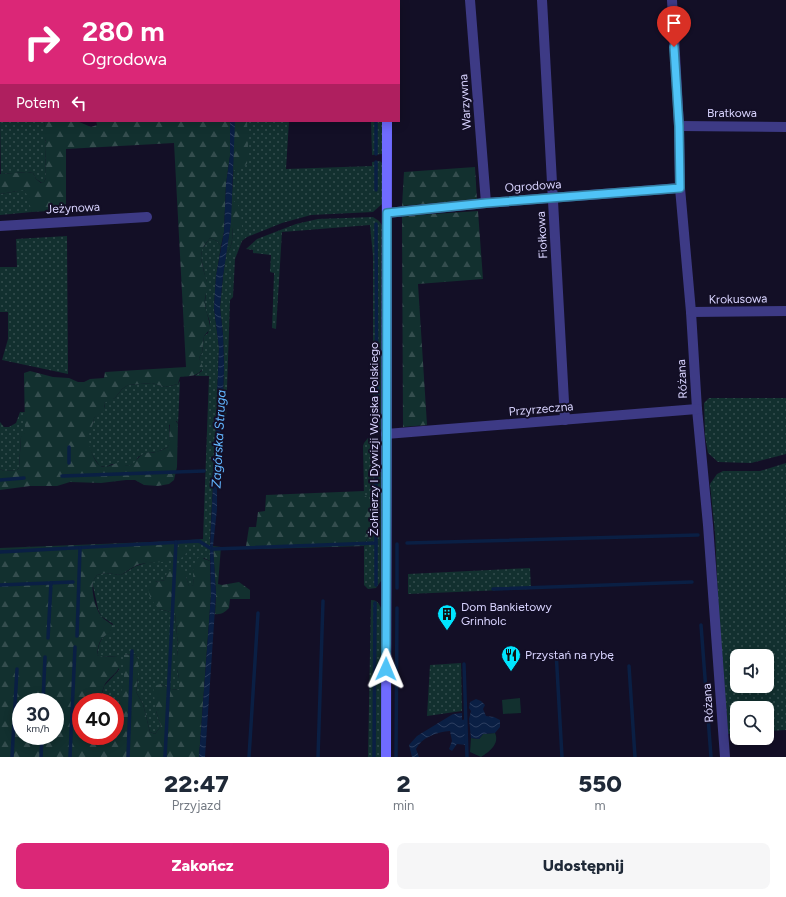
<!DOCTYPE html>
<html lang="pl">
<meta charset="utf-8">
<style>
:root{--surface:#fff;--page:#f6f6f7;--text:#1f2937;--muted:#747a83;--accent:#db2777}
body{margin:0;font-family:Figtree,sans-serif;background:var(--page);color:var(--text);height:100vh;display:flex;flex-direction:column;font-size:15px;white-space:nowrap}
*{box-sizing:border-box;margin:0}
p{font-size:13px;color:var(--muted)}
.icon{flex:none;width:22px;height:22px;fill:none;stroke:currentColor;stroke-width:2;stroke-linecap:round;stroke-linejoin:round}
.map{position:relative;height:757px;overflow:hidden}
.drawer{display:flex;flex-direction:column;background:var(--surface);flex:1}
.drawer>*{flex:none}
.hud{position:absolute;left:0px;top:0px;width:400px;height:122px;box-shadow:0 2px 10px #0003;background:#db2777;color:#fff;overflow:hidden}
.buttons{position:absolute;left:730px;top:649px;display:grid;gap:8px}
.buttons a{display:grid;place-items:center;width:44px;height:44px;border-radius:8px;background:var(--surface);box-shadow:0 2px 10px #0003;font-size:20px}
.speed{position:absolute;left:12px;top:693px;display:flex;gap:8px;font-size:20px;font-weight:700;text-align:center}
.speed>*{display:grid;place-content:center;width:52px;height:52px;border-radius:50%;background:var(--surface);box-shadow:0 2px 10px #0003;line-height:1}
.speed small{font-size:10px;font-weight:400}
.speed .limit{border:6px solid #d22;background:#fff;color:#111}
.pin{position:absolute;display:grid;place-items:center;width:34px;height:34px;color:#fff;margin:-41px -17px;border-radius:50% 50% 50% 0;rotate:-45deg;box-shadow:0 0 4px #0007}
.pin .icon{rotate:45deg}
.me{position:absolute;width:44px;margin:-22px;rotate:1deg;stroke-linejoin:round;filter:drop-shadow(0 0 3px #0008)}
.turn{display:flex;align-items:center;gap:14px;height:84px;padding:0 16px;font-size:18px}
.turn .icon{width:52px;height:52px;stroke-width:2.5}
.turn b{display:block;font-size:28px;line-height:34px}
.then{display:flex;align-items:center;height:38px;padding:0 16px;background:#0003;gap:8px;font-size:15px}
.eta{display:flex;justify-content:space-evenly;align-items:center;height:68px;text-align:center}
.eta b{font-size:24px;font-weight:800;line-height:28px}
.cta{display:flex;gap:8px;margin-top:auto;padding:8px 16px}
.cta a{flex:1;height:46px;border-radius:8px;background:var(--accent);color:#fff;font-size:16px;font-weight:800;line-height:46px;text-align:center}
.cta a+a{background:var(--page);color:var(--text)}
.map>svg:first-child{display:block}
</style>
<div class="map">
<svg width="786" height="757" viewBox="0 0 786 757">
<defs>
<pattern id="grass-dots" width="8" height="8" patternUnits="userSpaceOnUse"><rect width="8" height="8" fill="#12302f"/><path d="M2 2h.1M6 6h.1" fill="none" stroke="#344d4e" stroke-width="1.8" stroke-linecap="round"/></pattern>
<pattern id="forest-firs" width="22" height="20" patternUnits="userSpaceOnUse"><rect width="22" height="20" fill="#12302f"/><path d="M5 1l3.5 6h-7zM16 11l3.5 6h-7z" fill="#344d4e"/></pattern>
<pattern id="water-waves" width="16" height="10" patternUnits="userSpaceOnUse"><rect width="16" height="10" fill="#0a1f44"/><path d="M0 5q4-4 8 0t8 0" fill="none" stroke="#2d3f60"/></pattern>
</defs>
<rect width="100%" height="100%" fill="#130f26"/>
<g fill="url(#grass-dots)" fill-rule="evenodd">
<polygon points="0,121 16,121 20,122 23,121 45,121 44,127 46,139 45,144 46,178 44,182 42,183 36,179 33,173 27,172 1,174"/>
<path d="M235 121H289L286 169 372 166V162L380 161 382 163V204L373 212 311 215 282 223 247 237 242 241 235 259 233 297 230 300 226 419H223V397L224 366 223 335 220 307 223 276 226 254C233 248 232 236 233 228L230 227 234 161 233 154Z"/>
<polygon points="371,121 382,122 382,154 372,155"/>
<path d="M20 190H24C27 193 30 197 31 202 31 206 30 208 32 212L0 215V194L18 191Z"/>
<polygon points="373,217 379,221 382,225 381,429 379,431 375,430 373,412 373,256 370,225 282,232 276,329 272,328 274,275 274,273 270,272 271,255 253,253 253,250 246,249 257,239 296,224 318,219"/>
<polygon points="67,236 68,374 2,360 8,339 8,312 0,312 0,267 17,267 16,239"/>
<path d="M210 238 217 241 221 246 216 277 214 308 219 348 217 397 218 423 215 435 214 450 216 466 213 484 210 541V561L204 558 193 571 194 585 189 587 186 577 166 575 165 580 155 582 159 609 175 613 178 647 177 656V669L179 678V690L171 689 161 684 156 711 161 726 155 734 150 732 143 704 136 692 138 678V659L135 654 124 655V681L116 720 115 721V702H100L104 686 119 670 117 656 101 657 97 655C99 643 100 638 110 632L113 624 101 616 98 609 93 586V581L97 575 106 573 121 575 136 566 146 563 171 560 185 555 186 547H179L176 541 203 539 209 376H195L202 371 199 358 202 353 204 336 208 333 210 322 206 311 205 302 207 282 205 277 201 257 202 249Z"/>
<path d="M180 381 178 424 177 421 169 425 170 442 168 447 157 452 146 453 138 457 135 463 129 466 112 464 106 467 100 466C93 458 86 444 89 433 90 428 94 424 94 418 100 412 106 412 104 403L108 400 115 398 122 389 128 385 152 383 165 387 178 384Z"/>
<polygon points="709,398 786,398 786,454 751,463 718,462 708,453 705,436 704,403"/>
<polygon points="20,412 25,412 25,433 21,437 19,468 17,470 4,471 0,469 0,422 4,427 9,427 16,423"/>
<polygon points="374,437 378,437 378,472 382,472 381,581 376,588 368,589 364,585 364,546 371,530 374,517 364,495 363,446 364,443 368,438"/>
<path d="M786 463V730L767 731V708H737V733L728 734 719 620 715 533 710 484 717 474 723 471H760ZM737 656H767V686H737Z"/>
<polygon points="530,568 531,589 408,594 408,574"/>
<path d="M371 600C377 600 379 603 381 608V757H368Z"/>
<polygon points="461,663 462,711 427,716 430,665"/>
</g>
<g fill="url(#forest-firs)" fill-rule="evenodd">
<path d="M45 121H77L91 127 97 125 96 121H230V156L226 184 224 232 221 246 217 241 210 238C208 241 204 245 203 248 198 258 206 278 209 288 199 302 210 315 210 329L204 336 202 353 199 358 203 367C199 377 189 376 180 377L178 384 165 387 152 383 128 385 122 389 115 398 104 403V411L94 418C94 424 90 429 89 435 88 444 94 466 104 467 108 467 114 464 119 462 135 473 134 456 146 453 149 452 153 453 156 452 160 451 164 449 168 447 171 438 168 429 171 420L174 419 178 424 177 467 174 480 169 484 158 486 144 485 135 480H126L101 483 70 482 57 486H30L0 490V469L4 471 17 470 19 468 21 437 22 434 25 433 24 373 30 371 53 377 69 378 78 382H84L90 379 104 378 105 372 186 367 174 143 66 149V210L32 212 30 209V200L24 190 0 194V174L27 172 33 173 36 179 41 183 44 182 46 178 45 144 46 139 43 133Z"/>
<polygon points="234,121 247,121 248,148 247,164 233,171"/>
<polygon points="475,167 477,200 402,206 404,172"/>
<path d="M232 200C243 206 241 216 242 227H233C232 236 233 248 226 254L231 222Z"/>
<polygon points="478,211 483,279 418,284 427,425 403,427 402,216"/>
<path d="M364 491V495C383 506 370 531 364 546L263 549 262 546H246L249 527H256L258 512 265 511 266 495Z"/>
<path d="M176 541 179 547H187C187 550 187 553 184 556 174 564 150 561 137 565 131 568 126 572 121 575L106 573 97 575C96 577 93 580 93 583 91 592 96 610 102 617 107 622 112 623 116 629 102 637 99 638 97 655L103 657 118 656C125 672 110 674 104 686 102 691 101 697 100 702H81V736H115V721L124 679V655L135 654 138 659V678L136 692 143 704 150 732 155 734 161 726 156 711 153 686 161 684 171 689 179 690V678L177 669V656L178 647 175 613 159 609C153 603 141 587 155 582 158 581 162 581 165 580 167 569 169 569 179 568L186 577 189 586 194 585C193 576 191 564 199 557L210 561 211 595 199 757H0V548ZM21 702H55V736H21Z"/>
<path d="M213 546 221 547 218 584 222 585 239 582 250 590V599H230L229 608C225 612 221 615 215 614L216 594Z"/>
</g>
<g fill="#12302f">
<polygon points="520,698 521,713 503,714 502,700"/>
<path d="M495 733C500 744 489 752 481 757L470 752 471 738 479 739 483 734Z"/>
</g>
<g fill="url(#water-waves)">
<polygon points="230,121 235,121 231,222 223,276 220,307 223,335 224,366 223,397 224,424 220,435 218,451 220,469 217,481 217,509 213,546 216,594 205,757 199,757 211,595 210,548 213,484 216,466 214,450 215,435 218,423 217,397 219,348 214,308 215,291 216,276 224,232 226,184 230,156"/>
<polygon points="476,699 481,701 485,705 483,709 486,716 494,717 500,720 500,727 495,733 483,734 479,739 471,738 469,719 471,711 469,708 470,702"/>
<path d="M462 713V720L466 719V745L457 744 452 751 449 749 452 741 450 731C437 732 422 737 416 749L419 757H412L409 745 417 736 453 714Z"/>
</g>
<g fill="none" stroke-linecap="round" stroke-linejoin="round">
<g stroke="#0a1f44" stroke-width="3.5">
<polyline points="376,122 376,154"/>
<polyline points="376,190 376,162"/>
<polyline points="376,224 377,426"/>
<polyline points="69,447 69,463"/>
<polyline points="62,476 204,471"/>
<polyline points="0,480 24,478"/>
<polyline points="407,543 698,535"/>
<polyline points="213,549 376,543"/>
<polyline points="0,552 199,541 210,548"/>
<polyline points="0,585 73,582"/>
<polyline points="376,585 376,439"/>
<polyline points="397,588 397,544"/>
<polyline points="493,589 692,582"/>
<polyline points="701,625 711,757"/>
<polyline points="77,636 80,548"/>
<polyline points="48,638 51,583"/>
<polyline points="556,651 562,757"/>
<polyline points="464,664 467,757"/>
<polyline points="629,666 635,757"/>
<polyline points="43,702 45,657"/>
<polyline points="12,757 17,669"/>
<polyline points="41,757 42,736"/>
<polyline points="70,757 75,647"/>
<polyline points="128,757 132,651"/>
<polyline points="165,757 176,542"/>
<polyline points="249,757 258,613"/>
<polyline points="318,757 323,601"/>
<polyline points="374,757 375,603"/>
<polyline points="396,757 397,608"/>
</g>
<g stroke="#3d3a85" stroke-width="10">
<polyline points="470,0 486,203"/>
<polyline points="542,0 565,420"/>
<polyline points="672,0 679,126 680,188 691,312 697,409 708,525 725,757"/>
<polyline points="679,126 786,127"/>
<polyline points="387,213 486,203 680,188"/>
<polyline points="0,226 147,217"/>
<polyline points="691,312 786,311"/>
<polyline points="386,434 697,409"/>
</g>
<g stroke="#6f6bff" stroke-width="10">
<polyline points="388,1 388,0"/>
<polyline points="386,757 387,121"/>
</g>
</g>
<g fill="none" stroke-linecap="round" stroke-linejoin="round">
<defs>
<polyline id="route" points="386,669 387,213 486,203 680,188 679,126 674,47"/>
</defs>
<use href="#route" stroke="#337fa1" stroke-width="10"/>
<use href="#route" stroke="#4fc3f7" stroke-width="7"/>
</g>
<defs>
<symbol id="building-pin" viewBox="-11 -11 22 30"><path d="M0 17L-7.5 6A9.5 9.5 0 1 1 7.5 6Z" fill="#00e5ff" stroke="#130f26"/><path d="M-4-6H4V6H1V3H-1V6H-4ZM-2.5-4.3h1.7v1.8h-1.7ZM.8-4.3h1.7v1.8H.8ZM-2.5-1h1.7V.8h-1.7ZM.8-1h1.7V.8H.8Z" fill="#111"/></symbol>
<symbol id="restaurant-pin" viewBox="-11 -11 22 30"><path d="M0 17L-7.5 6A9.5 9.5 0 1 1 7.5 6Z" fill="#00e5ff" stroke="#130f26"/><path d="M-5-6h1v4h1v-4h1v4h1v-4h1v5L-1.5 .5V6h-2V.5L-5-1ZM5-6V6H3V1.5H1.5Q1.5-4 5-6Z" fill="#111"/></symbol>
</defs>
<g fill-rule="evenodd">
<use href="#building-pin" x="436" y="603" width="22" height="30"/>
<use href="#restaurant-pin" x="500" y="644" width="22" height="30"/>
</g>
<g text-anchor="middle" stroke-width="4" stroke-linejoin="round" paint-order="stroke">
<g font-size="12" fill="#d9d4ff" stroke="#130f26">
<text transform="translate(465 102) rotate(-94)" y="4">Warzywna</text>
<text x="732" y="117">Bratkowa</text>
<text transform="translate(533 186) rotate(-4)" y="4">Ogrodowa</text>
<text transform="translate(73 208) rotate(-3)" y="4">Jeżynowa</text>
<text transform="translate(542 235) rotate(-93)" y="4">Fiołkowa</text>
<text transform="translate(738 299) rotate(-1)" y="4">Krokusowa</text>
<text transform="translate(682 379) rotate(-93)" y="4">Różana</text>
<text transform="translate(541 409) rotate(-5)" y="4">Przyrzeczna</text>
<text transform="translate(374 439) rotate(-90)" y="4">Żołnierzy I Dywizji Wojska Polskiego</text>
<text transform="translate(708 703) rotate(-94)" y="4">Różana</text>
</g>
<g font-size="12" fill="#d9d4ff" stroke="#130f26" text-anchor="start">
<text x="461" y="611">Dom Bankietowy<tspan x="461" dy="14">Grinholc</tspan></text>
<text x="525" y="659">Przystań na rybę</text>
</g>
<g font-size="13" font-style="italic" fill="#62b6ff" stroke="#130f26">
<text transform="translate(218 439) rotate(-87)" y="5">Zagórska Struga</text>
</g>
</g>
</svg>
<div class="buttons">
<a><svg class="icon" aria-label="sound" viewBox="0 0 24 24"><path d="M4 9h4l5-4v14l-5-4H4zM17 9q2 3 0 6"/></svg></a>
<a><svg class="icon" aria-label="search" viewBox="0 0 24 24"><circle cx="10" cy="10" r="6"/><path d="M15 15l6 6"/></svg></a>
</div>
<div class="speed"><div>30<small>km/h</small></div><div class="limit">40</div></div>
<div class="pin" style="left:674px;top:47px;background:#d93025"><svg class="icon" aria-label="arrive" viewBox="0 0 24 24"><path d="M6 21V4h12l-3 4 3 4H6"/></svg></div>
<svg class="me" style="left:386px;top:669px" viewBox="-20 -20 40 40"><path d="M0-17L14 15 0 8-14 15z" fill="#4fc3f7" stroke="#fff" stroke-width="4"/></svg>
<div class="hud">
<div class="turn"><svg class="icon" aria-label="right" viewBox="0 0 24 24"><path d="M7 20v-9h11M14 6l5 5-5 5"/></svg><div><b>280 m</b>Ogrodowa</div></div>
<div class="then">Potem<svg class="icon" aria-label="left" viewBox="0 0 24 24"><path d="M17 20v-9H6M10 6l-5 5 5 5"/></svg></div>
</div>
</div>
<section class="drawer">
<div class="eta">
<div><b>22:47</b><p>Przyjazd</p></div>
<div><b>2</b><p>min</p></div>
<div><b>550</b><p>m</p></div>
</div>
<div class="cta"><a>Zakończ</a><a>Udostępnij</a></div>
</section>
